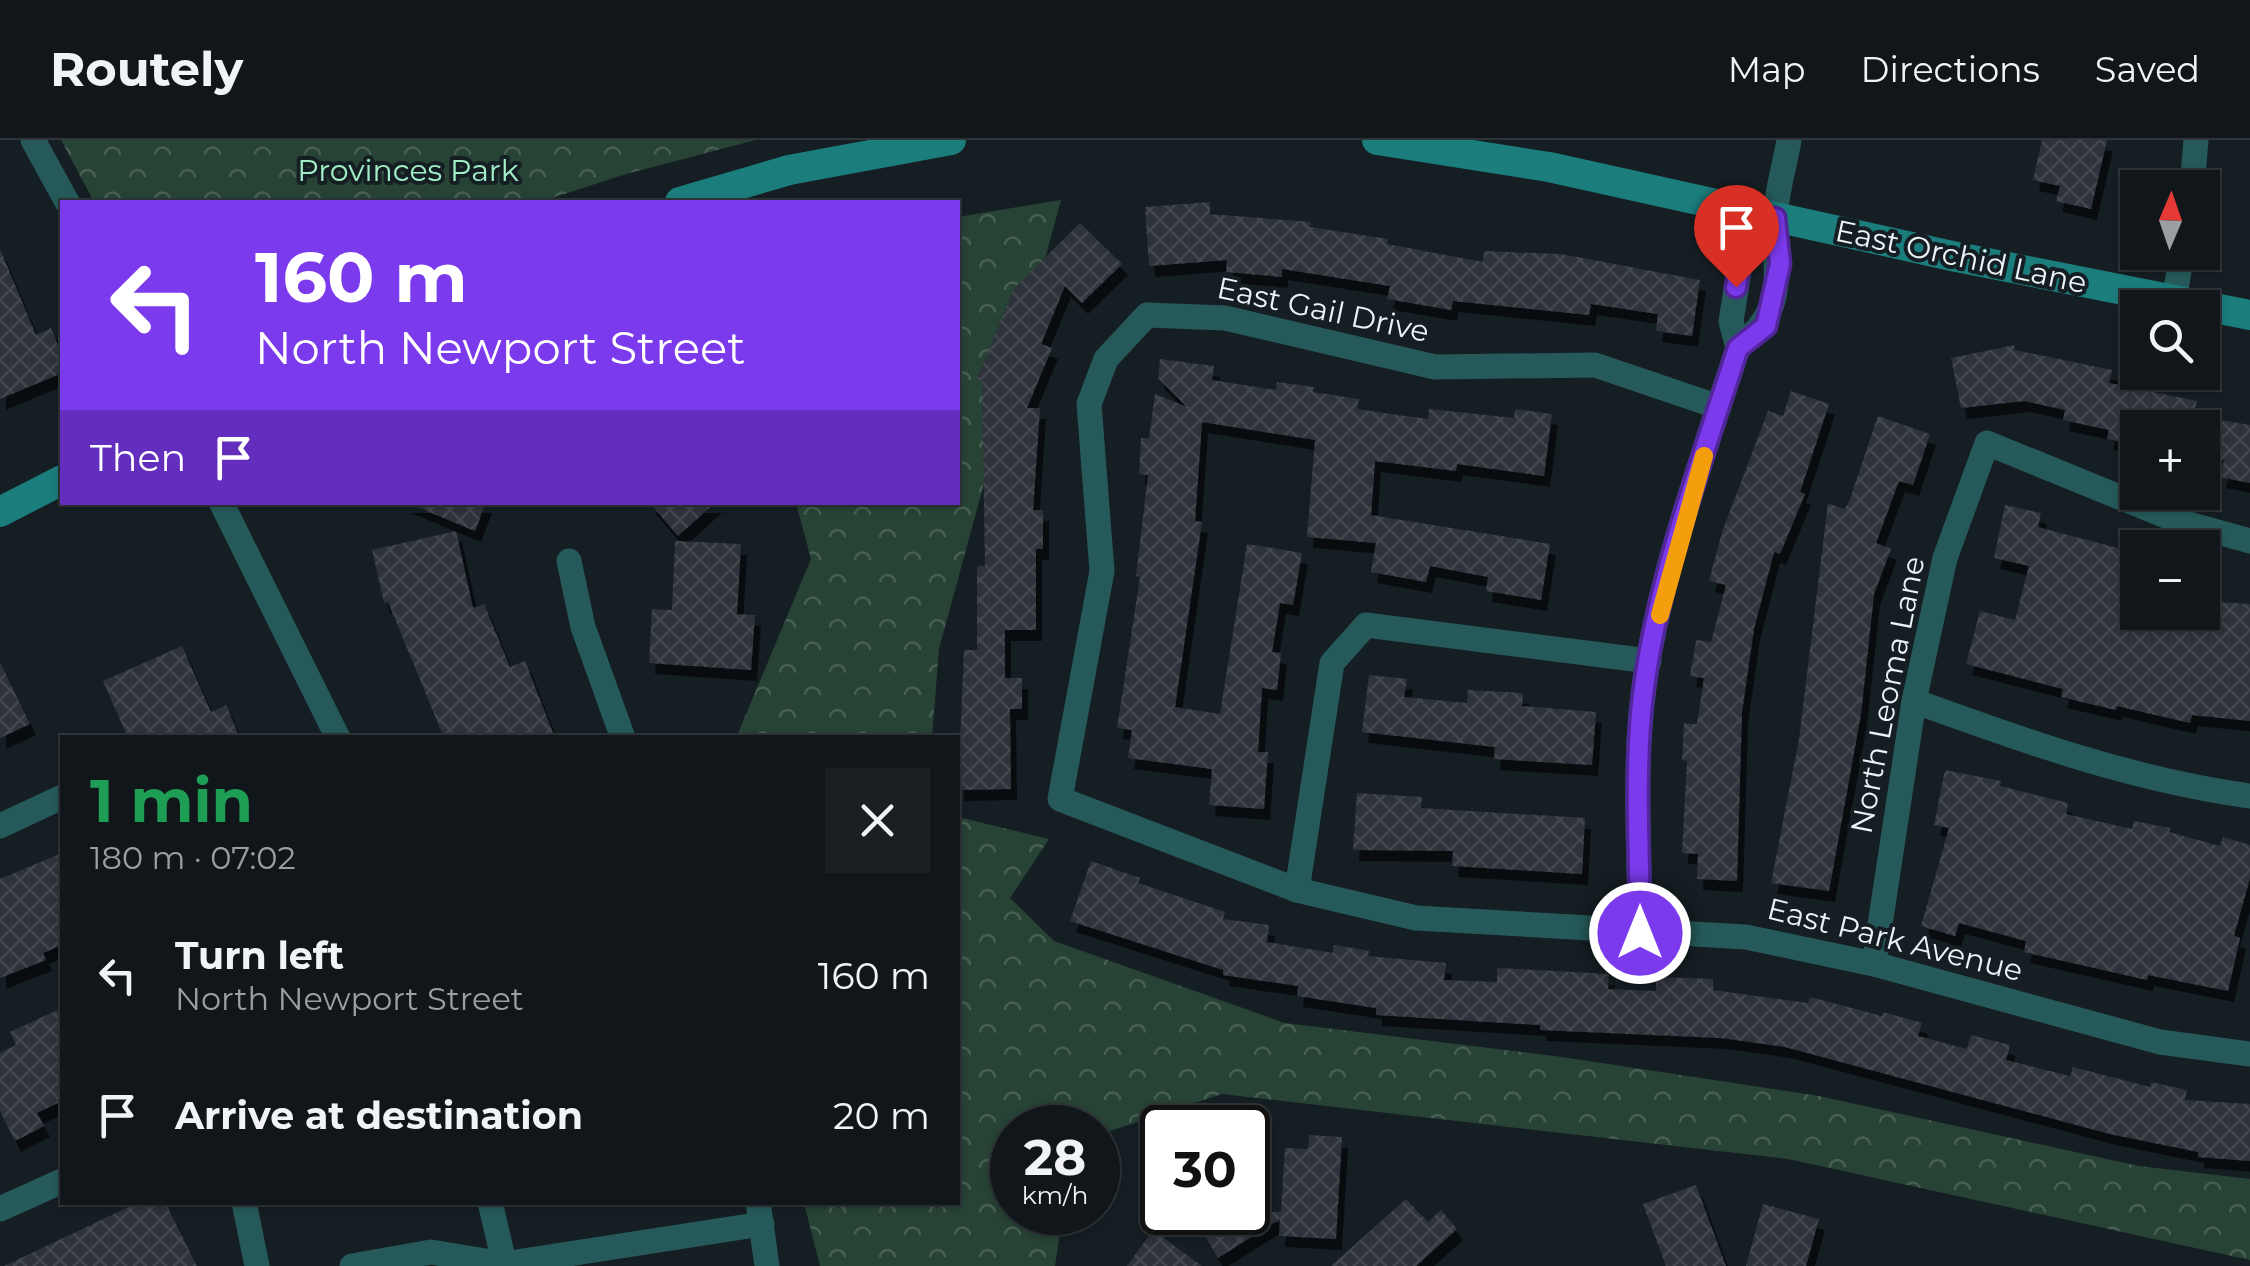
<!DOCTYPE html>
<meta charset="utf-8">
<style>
:root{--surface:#10161a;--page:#191f23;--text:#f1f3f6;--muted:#9c9fa2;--line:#303539}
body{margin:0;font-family:Montserrat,sans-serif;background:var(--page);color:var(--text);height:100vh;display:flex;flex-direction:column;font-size:38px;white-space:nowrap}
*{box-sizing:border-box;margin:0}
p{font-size:32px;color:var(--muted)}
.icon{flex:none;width:55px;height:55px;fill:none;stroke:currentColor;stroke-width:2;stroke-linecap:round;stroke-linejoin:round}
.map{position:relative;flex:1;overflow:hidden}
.panel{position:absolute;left:60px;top:595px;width:900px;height:470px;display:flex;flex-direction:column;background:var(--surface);border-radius:0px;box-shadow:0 2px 8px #0004,0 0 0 2px var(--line)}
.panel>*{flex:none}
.guide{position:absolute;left:60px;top:60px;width:900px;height:305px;border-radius:0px;box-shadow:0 2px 8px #0004,0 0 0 2px var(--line);background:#7c3aed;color:#fff;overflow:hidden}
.needle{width:65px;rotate:2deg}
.controls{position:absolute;left:2120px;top:30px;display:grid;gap:20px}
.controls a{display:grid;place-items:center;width:100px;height:100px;border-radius:0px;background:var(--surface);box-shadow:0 2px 8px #0004,0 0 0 2px var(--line);font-size:50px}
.speed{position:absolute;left:990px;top:965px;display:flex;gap:20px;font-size:50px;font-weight:700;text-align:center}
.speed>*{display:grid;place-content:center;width:130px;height:130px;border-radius:50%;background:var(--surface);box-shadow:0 2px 8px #0004,0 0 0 2px var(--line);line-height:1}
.speed small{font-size:25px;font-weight:400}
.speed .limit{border:5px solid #111;border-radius:15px;background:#fff;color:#111}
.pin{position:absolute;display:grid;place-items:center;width:85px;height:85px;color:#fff;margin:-102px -42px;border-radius:50% 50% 50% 0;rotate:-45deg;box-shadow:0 0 10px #0007}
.pin .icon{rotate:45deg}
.me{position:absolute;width:110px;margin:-55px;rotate:0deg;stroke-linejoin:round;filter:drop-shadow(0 0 8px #0008)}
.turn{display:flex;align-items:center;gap:35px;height:210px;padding:0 30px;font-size:45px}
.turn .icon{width:130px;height:130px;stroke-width:2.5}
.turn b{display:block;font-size:70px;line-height:85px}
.then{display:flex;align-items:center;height:95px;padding:0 30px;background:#0003;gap:20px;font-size:38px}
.round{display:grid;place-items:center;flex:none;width:105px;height:105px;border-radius:0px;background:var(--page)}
.overview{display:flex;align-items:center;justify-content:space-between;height:170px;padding:0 30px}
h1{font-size:60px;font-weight:700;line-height:75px;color:#1e9e55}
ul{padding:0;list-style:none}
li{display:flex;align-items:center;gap:30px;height:140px;padding:0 30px}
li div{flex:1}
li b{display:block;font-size:38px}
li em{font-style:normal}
header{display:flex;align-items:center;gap:60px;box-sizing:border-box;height:140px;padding:0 50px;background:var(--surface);border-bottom:2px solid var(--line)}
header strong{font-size:48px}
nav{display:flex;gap:55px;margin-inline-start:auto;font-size:35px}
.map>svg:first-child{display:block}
</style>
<header>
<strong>Routely</strong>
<nav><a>Map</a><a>Directions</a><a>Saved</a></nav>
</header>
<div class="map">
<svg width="2250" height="1126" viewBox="0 0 2250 1126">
<defs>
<pattern id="forest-crowns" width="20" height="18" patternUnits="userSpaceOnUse" patternTransform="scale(2.5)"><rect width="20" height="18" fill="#274335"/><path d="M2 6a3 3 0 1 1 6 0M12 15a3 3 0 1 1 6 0" fill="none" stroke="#475f53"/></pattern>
<pattern id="building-cross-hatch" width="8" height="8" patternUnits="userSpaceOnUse" patternTransform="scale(2.5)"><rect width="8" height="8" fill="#2e323b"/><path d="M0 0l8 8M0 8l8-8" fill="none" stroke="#42464e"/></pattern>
<filter id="shadow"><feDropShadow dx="6" dy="11" stdDeviation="0" flood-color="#0009"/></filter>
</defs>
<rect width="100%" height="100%" fill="#151e23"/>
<g fill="url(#forest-crowns)">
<polygon points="61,0 756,0 626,34 540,62 94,62"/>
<polygon points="1061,60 939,509 932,597 736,598 811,419 796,363 958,362 958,77"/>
<polygon points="958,677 1049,699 1010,758 1054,801 1285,883 1562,917 1819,956 2139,1026 2250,1039 2250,1120 1788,1019 1222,954 1098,995 1098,988 1012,988 1012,1072 1063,1073 1055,1126 820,1126 804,1063 958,1062"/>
</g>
<g fill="url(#building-cross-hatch)" filter="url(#shadow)">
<polygon points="2042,0 2107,0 2091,69 2056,61 2060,46 2033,40"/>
<polygon points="1210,62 1210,74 1311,82 1310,87 1388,99 1387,104 1483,122 1484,111 1561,114 1700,140 1692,196 1656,191 1658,174 1591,164 1589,175 1453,161 1451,170 1387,159 1390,146 1282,129 1282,137 1226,132 1227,120 1149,126 1145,67"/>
<polygon points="1080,83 1122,124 1082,163 1065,146 1041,204 1052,208 1027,268 1040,268 1033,370 1043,370 1043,409 1036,409 1036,490 1005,490 1005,538 1022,538 1022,569 1010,569 1011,649 958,650 964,510 977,510 977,426 985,426 982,241 977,239 1014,148"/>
<polygon points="0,109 36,195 51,188 62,216 62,233 0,259"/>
<polygon points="2014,205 2015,210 2112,230 2109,243 2197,261 2191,288 2138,288 2138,305 2107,299 2109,290 2063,280 2065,270 2024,261 1961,268 1951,218"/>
<polygon points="1160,219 1214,226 1212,240 1276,250 1277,242 1314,247 1313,252 1359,259 1357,269 1391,274 1428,279 1429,269 1514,278 1515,269 1552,274 1544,336 1457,324 1456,331 1375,321 1371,375 1550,404 1541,460 1486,451 1488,437 1430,426 1426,442 1371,432 1376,403 1307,397 1315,300 1202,282 1195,381 1202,382 1175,567 1220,574 1247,404 1302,413 1293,465 1280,463 1272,512 1281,513 1277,550 1262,548 1258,612 1268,612 1264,669 1209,665 1212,629 1128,618 1132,590 1117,588 1140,437 1136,436 1148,335 1139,334 1141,298 1149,298 1155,254 1187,267 1158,238"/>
<polygon points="1791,251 1829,264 1800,352 1805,354 1780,414 1774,412 1754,489 1742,572 1737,741 1697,739 1698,714 1682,713 1687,621 1682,620 1684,583 1697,584 1704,538 1690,536 1696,500 1711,502 1726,445 1709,441 1722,392 1768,271 1783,276"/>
<polygon points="1878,276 1930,294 1913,345 1899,341 1876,403 1891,409 1874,454 1861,574 1829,751 1771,743 1799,599 1828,363 1844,369 1849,362"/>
<polygon points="2202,277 2250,285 2250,343 2220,337 2224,320 2202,316"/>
<polygon points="405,362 486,362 475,391"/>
<polygon points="649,362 716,362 678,396"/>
<polygon points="2005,365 2041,373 2038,387 2129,411 2125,426 2138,429 2138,472 2202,472 2202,461 2250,464 2250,581 2192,575 2190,583 2117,566 2116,570 2061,557 2063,549 1966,524 1980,471 2015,480 2029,426 1994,418"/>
<polygon points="456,391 473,468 484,464 510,527 525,521 555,598 444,598 388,462 384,463 372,410"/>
<polygon points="675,401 741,404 737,474 755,475 751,530 649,523 652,469 672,470"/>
<polygon points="182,506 211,572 226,565 240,598 128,598 103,541"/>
<polygon points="0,522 30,584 0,598"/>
<polygon points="1369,535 1407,539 1404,557 1467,563 1468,550 1523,553 1522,566 1596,572 1592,625 1494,619 1495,607 1362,592"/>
<polygon points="1945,630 2001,641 2000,646 2068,663 2066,674 2132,689 2134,681 2170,688 2169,692 2220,706 2223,697 2250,705 2250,738 2234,796 2240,798 2228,851 2148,835 2147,840 2024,812 2026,801 1959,783 1955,796 1921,786 1949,688 1934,685"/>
<polygon points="1357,653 1422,657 1421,668 1585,678 1582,734 1452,726 1453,711 1353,710"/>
<polygon points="62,713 62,805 43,813 46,820 0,838 0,739"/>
<polygon points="1091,721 1140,738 1138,743 1225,772 1223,779 1269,785 1267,802 1333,813 1334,805 1369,811 1368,816 1446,823 1444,840 1497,842 1497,828 1609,834 1608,849 1656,851 1656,837 1713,839 1713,850 1808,863 1810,857 1882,876 1883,872 1922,883 1918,896 1967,909 1971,895 2010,905 2006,920 2070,936 2073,927 2150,947 2151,942 2187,950 2185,960 2250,964 2250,1021 2198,1017 2198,1012 2110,994 1785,907 1721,898 1540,890 1540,885 1376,875 1376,868 1297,856 1298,846 1223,835 1223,830 1070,781"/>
<polygon points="62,868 62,961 37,973 44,986 15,1001 0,971 0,913 16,905 10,892"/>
<polygon points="1309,995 1342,997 1336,1099 1279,1096 1280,1079 1218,1118 1190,1072 1281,1072 1285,1008 1308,1009"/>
<polygon points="1696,1045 1726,1126 1666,1126 1643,1064"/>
<polygon points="1406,1059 1428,1082 1441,1070 1457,1089 1416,1126 1331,1126"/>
<polygon points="139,1062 165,1062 197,1126 4,1126"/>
<polygon points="1763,1064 1819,1079 1806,1126 1746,1126"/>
<polygon points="1153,1090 1202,1126 1127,1126"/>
</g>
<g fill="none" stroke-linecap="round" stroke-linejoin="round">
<g stroke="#265a5a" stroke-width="25">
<polyline points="33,0 67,62"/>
<polyline points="2192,48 2196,0"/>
<polyline points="2174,162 2182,112"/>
<path d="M1738 208C1789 167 1774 136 1775 79 1776 53 1785 25 1789 0"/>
<polyline points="1719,267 1595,225 1435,227 1225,178 1147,175 1106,219 1089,264 1102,431 1060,659 1297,750 1416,778 1746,797 1874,824 2160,902 2250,914"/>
<polyline points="221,362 338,598"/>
<polyline points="569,421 583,487 623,598"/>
<path d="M1914 561C2024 601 2133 640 2250 656"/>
<polyline points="0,686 62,657"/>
<polyline points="1297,750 1332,523 1366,485 1649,521"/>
<path d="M1640 793C1640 724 1635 654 1640 586 1648 466 1701 322 1738 208L1731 181 1742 113 1775 77"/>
<polyline points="1874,824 1914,561 1945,418 1987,303 2178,381 2250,401"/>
<polyline points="244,1062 257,1126"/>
<polyline points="490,1062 505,1126"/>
<polyline points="758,1062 767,1126"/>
<polyline points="0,1069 62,1041"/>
<polyline points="352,1126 431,1112 504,1124 762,1084"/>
</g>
<g stroke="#1c7d7d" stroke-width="30">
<polyline points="1377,0 1549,27 1952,116 2250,175"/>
<polyline points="680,62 789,30 951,0"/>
<polyline points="0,372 62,340"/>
</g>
</g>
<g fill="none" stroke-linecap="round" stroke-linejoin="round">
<defs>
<path id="route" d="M1640 793C1640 725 1635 654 1640 586 1648 465 1701 323 1738 208L1766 186 1780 124 1775 78 1742 112 1736 147"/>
</defs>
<use href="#route" stroke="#51269a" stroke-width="25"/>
<use href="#route" stroke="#7c3aed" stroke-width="18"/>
<polyline stroke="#f59e0b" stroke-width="18" points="1660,475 1704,316"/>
</g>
<g text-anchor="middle" stroke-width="8" stroke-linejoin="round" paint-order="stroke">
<g font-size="30" fill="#a0eec7" stroke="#151e23">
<text x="408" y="41">Provinces Park</text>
</g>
<g font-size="30" fill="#edf3f6" stroke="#151e23">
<text transform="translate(1961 117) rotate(12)" y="10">East Orchid Lane</text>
<text transform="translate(1323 170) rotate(12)" y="10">East Gail Drive</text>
<text transform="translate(1888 555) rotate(-79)" y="10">North Leoma Lane</text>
<text transform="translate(1895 800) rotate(14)" y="10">East Park Avenue</text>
</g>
</g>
</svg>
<div class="controls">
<a><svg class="needle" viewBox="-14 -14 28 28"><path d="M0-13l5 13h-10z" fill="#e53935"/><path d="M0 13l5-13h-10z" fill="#9c9fa2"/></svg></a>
<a><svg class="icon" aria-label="search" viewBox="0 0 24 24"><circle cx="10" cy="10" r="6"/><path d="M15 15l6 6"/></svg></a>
<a>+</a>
<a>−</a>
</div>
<div class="speed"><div>28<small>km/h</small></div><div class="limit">30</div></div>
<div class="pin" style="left:1736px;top:147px;background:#d93025"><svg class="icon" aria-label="arrive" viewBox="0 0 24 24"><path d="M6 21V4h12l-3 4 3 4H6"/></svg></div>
<svg class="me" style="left:1640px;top:793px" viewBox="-20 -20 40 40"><circle r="17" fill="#7c3aed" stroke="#fff" stroke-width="3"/><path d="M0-11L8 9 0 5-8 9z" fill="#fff"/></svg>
<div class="guide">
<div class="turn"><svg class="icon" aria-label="left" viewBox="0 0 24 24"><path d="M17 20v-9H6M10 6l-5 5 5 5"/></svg><div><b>160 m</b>North Newport Street</div></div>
<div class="then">Then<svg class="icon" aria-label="arrive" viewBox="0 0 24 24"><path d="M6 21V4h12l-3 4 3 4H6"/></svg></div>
</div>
<section class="panel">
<div class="overview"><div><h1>1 min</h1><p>180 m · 07:02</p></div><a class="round"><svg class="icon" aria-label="close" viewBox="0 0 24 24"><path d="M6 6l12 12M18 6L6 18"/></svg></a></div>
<ul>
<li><svg class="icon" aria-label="left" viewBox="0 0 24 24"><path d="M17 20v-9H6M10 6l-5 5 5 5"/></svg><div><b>Turn left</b><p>North Newport Street</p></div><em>160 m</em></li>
<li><svg class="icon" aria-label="arrive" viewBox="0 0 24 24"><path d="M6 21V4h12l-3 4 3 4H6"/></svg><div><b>Arrive at destination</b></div><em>20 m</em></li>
</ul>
</section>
</div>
